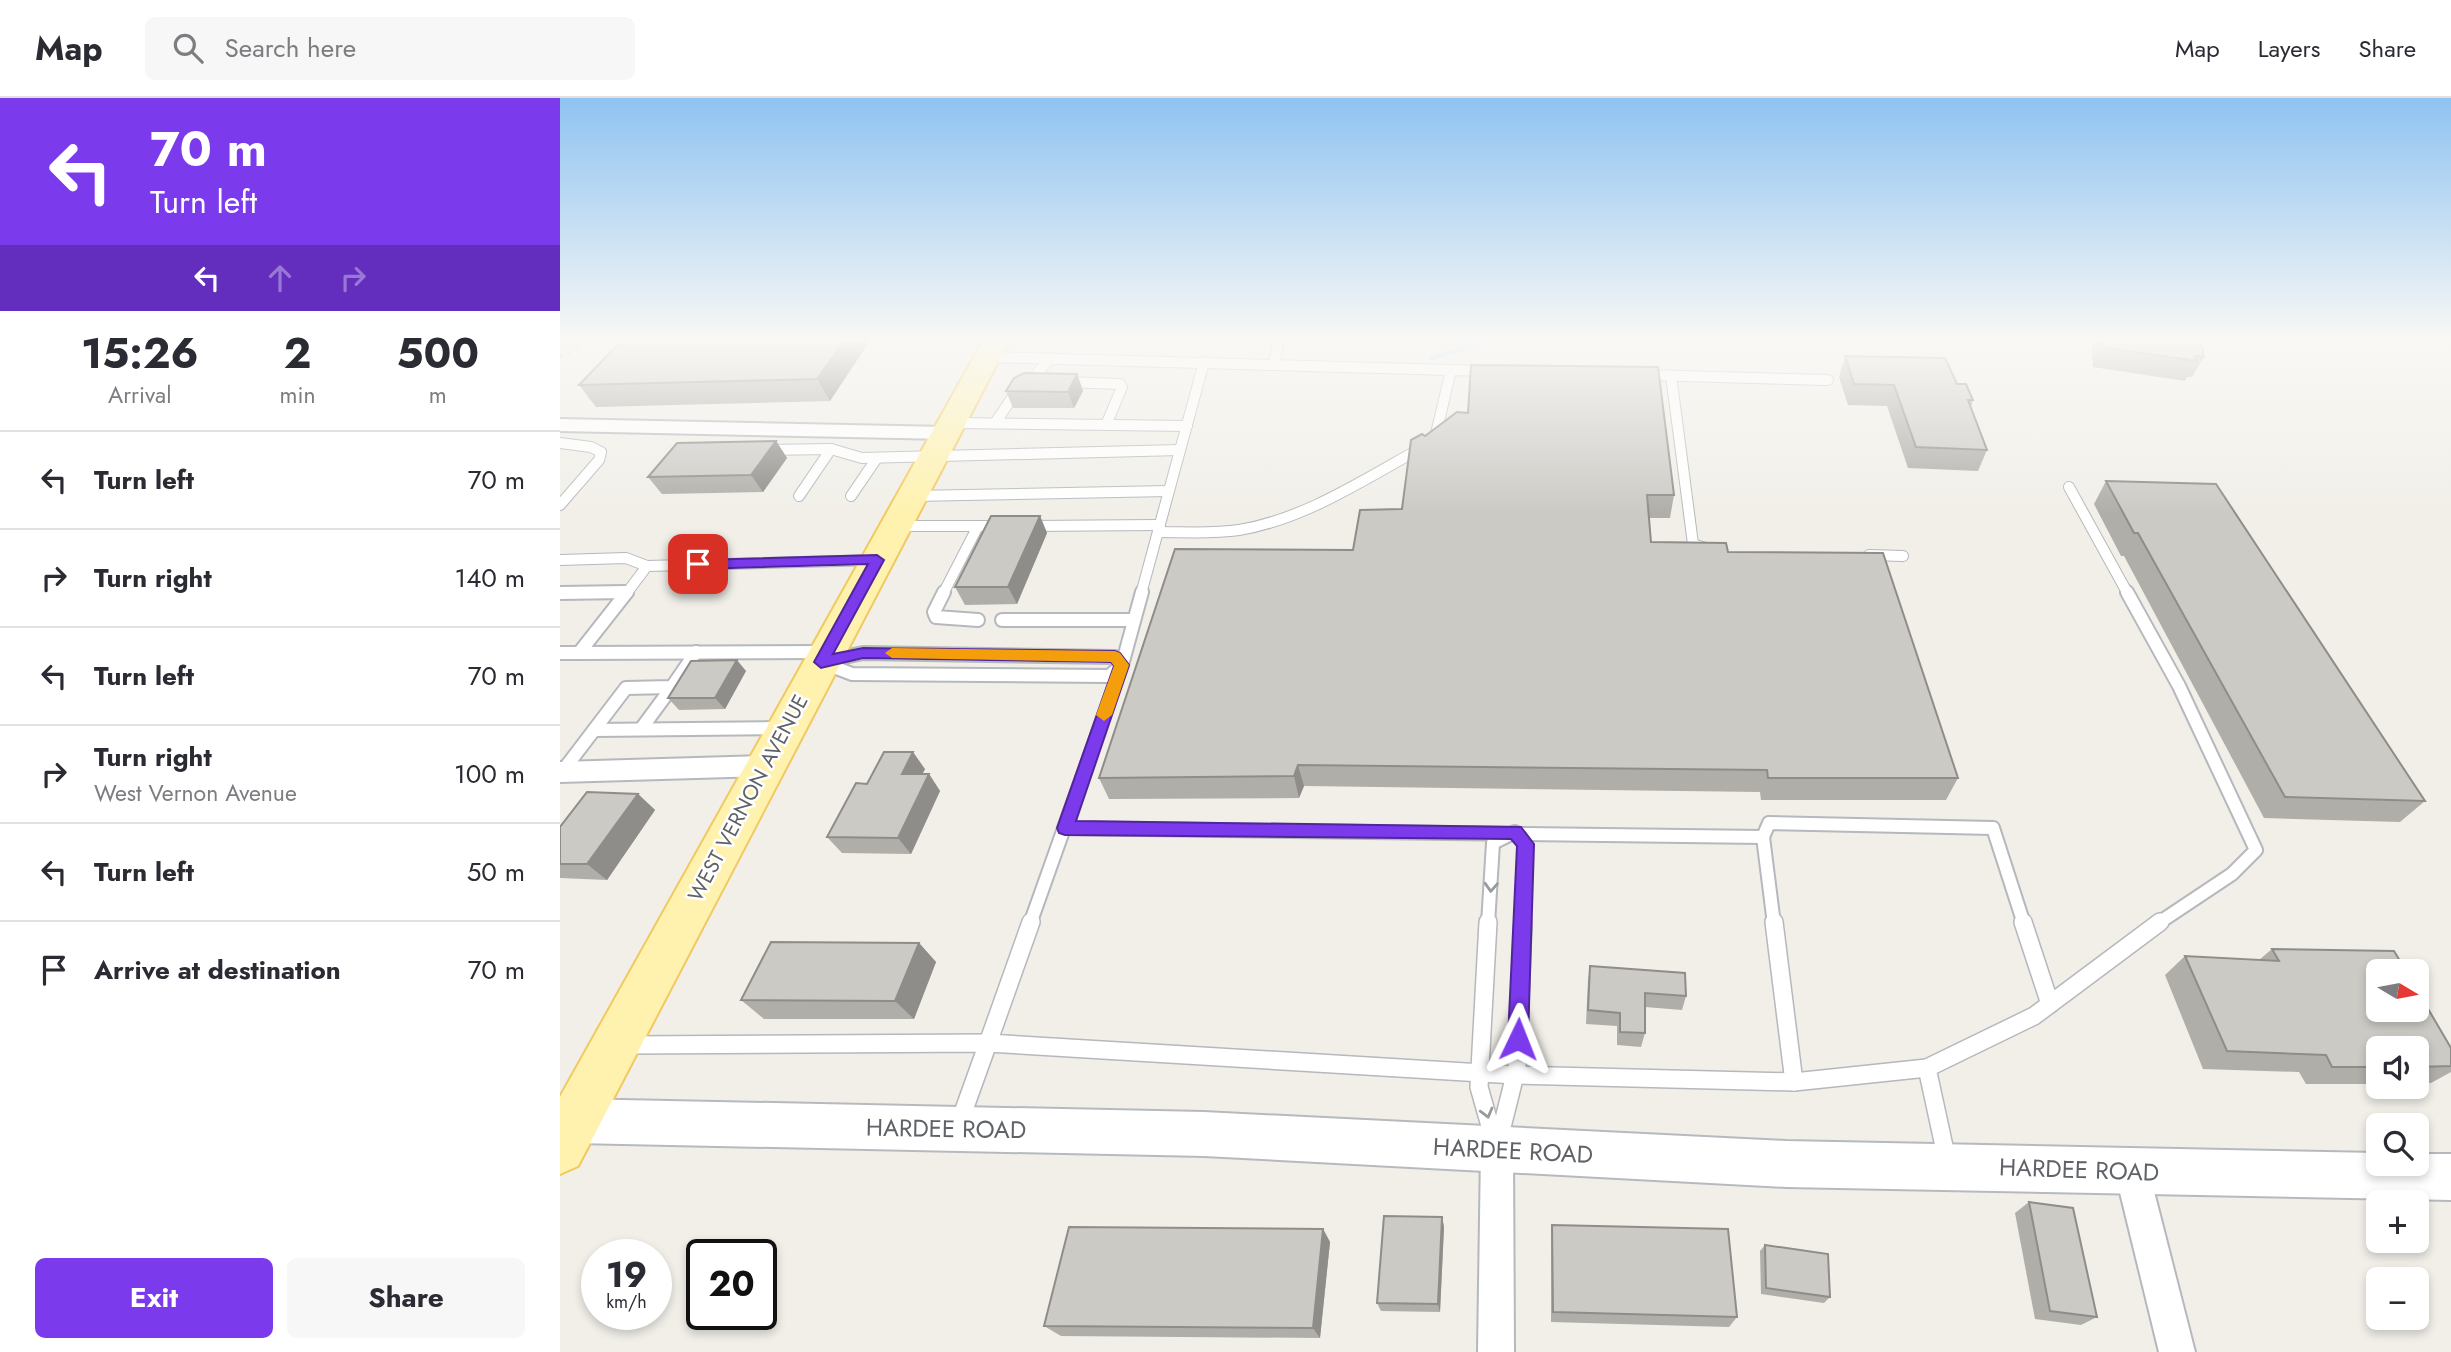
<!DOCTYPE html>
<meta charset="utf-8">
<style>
:root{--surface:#fff;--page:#f7f7f7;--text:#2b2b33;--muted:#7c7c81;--line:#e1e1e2;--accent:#7c3aed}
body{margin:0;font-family:Jost,sans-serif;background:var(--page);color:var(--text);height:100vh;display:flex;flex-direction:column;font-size:26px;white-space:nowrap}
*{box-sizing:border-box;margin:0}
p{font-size:23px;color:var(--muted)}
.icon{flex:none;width:38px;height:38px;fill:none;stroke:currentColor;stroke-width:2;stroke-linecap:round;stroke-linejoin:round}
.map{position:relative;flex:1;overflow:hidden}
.drawer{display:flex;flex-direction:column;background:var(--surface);width:560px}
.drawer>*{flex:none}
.banner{background:#7c3aed;color:#fff;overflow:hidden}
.needle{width:46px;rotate:100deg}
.buttons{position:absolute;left:1806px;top:861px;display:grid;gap:14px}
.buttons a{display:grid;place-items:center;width:63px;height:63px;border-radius:10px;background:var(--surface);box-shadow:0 4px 10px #0003;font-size:35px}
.speed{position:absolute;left:21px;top:1141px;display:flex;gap:14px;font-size:35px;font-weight:700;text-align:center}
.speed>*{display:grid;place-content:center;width:91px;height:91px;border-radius:50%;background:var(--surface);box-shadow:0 4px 10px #0003;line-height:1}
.speed small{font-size:18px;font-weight:400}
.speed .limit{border:4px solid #111;border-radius:10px;background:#fff;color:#111}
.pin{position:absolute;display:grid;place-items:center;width:60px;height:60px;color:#fff;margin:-30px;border-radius:14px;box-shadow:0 4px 10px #0006}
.me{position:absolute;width:77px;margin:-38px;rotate:2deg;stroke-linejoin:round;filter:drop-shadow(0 0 5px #0008)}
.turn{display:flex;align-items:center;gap:24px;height:147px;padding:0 35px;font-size:32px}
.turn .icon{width:91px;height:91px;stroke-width:2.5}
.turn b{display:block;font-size:49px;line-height:60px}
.lanes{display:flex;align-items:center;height:66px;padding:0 35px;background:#0003;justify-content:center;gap:35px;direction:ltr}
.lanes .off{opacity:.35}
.eta{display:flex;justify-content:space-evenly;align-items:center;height:119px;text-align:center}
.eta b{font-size:42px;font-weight:700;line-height:49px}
.button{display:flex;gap:14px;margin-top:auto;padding:14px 35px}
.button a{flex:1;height:80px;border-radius:10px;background:var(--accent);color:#fff;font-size:28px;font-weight:700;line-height:80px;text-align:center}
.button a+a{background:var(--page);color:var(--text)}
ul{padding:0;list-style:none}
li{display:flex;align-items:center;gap:21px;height:98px;padding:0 35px;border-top:2px solid var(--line)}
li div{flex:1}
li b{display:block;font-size:26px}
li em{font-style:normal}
header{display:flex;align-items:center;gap:42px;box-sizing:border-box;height:98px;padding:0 35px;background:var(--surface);border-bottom:2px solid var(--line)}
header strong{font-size:33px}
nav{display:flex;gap:38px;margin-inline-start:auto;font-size:24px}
.search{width:490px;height:63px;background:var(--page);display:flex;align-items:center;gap:18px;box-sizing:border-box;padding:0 24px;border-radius:10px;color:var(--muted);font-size:26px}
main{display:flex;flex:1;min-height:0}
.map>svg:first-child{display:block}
</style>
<header>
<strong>Map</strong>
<div class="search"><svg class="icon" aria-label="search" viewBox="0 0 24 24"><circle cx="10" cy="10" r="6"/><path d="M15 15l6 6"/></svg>Search here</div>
<nav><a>Map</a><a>Layers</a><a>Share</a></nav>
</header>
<main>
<section class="drawer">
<div class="banner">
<div class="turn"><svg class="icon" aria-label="left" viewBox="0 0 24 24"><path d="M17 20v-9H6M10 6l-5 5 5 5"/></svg><div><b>70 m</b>Turn left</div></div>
<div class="lanes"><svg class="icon" aria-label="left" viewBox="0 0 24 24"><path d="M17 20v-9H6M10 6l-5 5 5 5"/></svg><svg class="icon off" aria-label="ahead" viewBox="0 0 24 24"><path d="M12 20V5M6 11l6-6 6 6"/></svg><svg class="icon off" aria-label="right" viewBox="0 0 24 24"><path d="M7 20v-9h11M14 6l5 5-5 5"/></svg></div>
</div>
<div class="eta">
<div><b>15:26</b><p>Arrival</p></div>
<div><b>2</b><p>min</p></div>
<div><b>500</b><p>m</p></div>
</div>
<ul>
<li><svg class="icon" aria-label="left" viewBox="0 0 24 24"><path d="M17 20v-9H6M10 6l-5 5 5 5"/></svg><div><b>Turn left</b></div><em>70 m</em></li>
<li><svg class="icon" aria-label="right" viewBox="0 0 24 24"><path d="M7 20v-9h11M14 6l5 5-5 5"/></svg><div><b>Turn right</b></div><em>140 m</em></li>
<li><svg class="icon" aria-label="left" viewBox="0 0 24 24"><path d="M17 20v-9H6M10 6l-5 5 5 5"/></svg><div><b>Turn left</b></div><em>70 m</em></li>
<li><svg class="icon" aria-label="right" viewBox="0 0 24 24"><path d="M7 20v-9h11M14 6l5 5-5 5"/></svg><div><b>Turn right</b><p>West Vernon Avenue</p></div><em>100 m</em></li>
<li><svg class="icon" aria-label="left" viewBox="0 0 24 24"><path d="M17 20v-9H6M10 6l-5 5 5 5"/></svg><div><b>Turn left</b></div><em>50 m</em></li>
<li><svg class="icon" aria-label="arrive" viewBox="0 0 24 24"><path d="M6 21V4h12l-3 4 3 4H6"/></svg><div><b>Arrive at destination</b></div><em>70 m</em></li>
</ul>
<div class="button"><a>Exit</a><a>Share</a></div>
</section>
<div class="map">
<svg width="1891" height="1254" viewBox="0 0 1891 1254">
<rect width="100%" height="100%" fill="#f1efe8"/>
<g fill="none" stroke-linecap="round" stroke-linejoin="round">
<polyline stroke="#aadaff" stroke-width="4.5" points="872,260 932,241"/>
<defs>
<g id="lane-far2">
<polyline points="427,259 927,273"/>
<polyline points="714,266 719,241"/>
<polyline points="1085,277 1268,282"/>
<polyline points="1111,277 1133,446 1148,451"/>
<polyline points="474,284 470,284 490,260"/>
<polyline points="506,284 560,286 562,289 546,327"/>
<polyline points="392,325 627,328"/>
<polyline points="435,325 460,288"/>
<polyline points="0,345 31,349 41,354 39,362 0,407"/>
<polyline points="205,352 271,351 302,360 620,352"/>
<polyline points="1509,389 1568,496"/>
<polyline points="239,398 271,351"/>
<polyline points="291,398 317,360"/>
<polyline points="353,398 609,393"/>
<polyline points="336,428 440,428"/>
<polyline points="469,428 600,427"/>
<path d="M598 434C625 434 652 436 679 432 746 421 806 380 865 348L875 340 891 272"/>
<polyline points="1309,457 1343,458"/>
<polyline points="0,462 66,460 87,468"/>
<polyline points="0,495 67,494"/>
<polyline points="66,496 87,468 317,462"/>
<polyline points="383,496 418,428"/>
<polyline points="581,496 644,264"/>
</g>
<g id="lane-far1">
<polyline points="67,494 19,555 265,554"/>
<polyline points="384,494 374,514 376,519 418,522"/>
<polyline points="1567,494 1619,588 1696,752 1672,776 1597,826"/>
<polyline points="0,495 67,494"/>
<polyline points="442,522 574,522"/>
<polyline points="0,555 19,555"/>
<polygon points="303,555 555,559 562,567 549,578 292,576 261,564"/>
<polyline points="81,631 112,589"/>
<polyline points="34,632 66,590 112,589 136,554"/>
<polyline points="2,674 34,632 222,630"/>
<polyline points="505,730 1203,739 1209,725 1433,730 1464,826"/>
<polyline points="955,734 966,746 963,826"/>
<polyline points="1203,739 1214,826"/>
<polyline points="470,826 562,567 582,494"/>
<polyline points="928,826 933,745 953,735"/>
</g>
<g id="lane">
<polyline points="471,824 428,945 955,977 1234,984 1367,970"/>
<polyline points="928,824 919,989 934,1042"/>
<polyline points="1214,824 1234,984"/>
<polyline points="1463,824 1490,906"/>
<polyline points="66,947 428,945 400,1023"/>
<polyline points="938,1045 957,969 963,824"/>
<polyline points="1387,1062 1367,970 1474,918 1600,824"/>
</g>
<g id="street">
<polygon points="0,321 387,329 396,335 387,341 0,333"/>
<polygon points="205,658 214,661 218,668 214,675 205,678 0,684 0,664"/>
<polygon points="937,1037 949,1041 953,1053 954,1254 918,1254 921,1053 925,1041"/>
<polygon points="1572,1057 1584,1062 1589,1074 1635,1254 1599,1254 1555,1074 1560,1062"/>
</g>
<polygon id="secondary" points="15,1001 644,1014 1226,1043 1818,1055 1818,1066 1857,1066 1857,1056 1891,1056 1891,1102 1226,1089 644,1058 15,1045 0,1039 0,1007"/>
<polygon id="primary" points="424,241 450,241 18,1068 0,1076 0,999"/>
</defs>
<use href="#lane-far2" stroke="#b5b8bc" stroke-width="12"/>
<use href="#lane-far1" stroke="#b5b8bc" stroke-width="16"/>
<use href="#lane" stroke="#b5b8bc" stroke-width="20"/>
<use href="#street" stroke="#b5b8bc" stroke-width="4"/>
<use href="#secondary" stroke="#b6babf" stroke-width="4"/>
<use href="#primary" stroke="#f2c960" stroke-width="4"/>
<use href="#lane-far2" stroke="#fff" stroke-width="10"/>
<use href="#lane-far1" stroke="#fff" stroke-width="12"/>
<use href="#lane" stroke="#fff" stroke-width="17"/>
<use href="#street" fill="#fff" fill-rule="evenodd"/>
<use href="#secondary" fill="#fff" fill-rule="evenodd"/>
<use href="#primary" fill="#fff2af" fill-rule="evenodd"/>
<polyline stroke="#b6b7b8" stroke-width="4.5" stroke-dasharray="2 7" stroke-linecap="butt" points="0,259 31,241"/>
</g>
<g fill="#afaea9">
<polygon points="63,241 311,241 270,303 36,309 19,287"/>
<polygon points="1531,241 1640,241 1644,259 1632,279 1627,279 1625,283 1533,269"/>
<polygon points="1285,258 1397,286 1413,302 1411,309 1427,352 1418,373 1348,370 1327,308 1288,307 1279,279"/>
<polygon points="517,276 523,293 514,310 453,310 446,293"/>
<polygon points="865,338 1114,397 1110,420 1089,420 1091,444 1168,454 1398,680 1386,702 1201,702 1200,694 744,688 739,700 549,701 539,680 793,452 842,411"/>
<polygon points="216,343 227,360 203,394 102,396 88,379"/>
<polygon points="1546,383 1865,703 1840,724 1704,720 1564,458 1561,458 1534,406"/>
<polygon points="480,418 487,435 457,506 405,507 395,489"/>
<polygon points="186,573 165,611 119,612 108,600"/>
<polygon points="365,671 362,676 369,676 380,693 351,756 282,755 267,739 307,686"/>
<polygon points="78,696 95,712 47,782 0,780 0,729"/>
<polygon points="359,845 376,864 354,921 204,921 181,902"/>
<polygon points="1712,851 1891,950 1891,974 1871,985 1857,985 1857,950 1818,950 1818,986 1746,986 1739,974 1643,971 1605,877 1625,858 1699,862"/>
<polygon points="1030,868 1126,898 1122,912 1085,909 1085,935 1081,949 1057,947 1057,928 1026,926 1028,882"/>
<polygon points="1469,1104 1537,1219 1521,1227 1475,1221 1455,1115"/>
<polygon points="882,1119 884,1129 880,1214 821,1213 817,1205"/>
<polygon points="992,1127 1177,1219 1169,1229 991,1224 991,1140"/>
<polygon points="763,1131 770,1144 760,1240 501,1238 484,1228"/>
<polygon points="1205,1147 1270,1199 1264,1205 1201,1196 1200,1153"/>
</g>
<g fill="#8f8d8a">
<polygon points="285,241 311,241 270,303 257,281"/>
<polygon points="517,276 523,293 514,310 508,294"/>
<polygon points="216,343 227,360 203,394 191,377"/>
<polygon points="480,418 487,435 457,506 448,489"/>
<polygon points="177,562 186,573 165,611 155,600"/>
<polygon points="353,654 365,671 354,692 342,676"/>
<polygon points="738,667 744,688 739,700 734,678"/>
<polygon points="369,676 380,693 351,756 338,740"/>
<polygon points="78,696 95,712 47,782 27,766"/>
<polygon points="359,845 376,864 354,921 335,903"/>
<polygon points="882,1119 884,1129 880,1214 878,1206"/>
<polygon points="763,1131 770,1144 760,1240 753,1230"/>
</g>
<g fill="#cccac5" stroke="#8f8d8a" stroke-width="2">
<polygon points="63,241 285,241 257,281 19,287"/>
<polygon points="1542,241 1640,241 1644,259 1635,258 1636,263 1543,249"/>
<polygon points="1285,258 1385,260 1397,286 1406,286 1413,302 1408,302 1427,352 1356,349 1334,287 1294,286"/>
<polygon points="911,267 1098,269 1114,397 1087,397 1091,444 1166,445 1168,454 1323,455 1398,680 1208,680 1207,672 738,667 734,678 539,680 615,451 793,452 800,412 842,411 851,342 862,336 865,338 897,314 908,315"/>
<polygon points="464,275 517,276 508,294 446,293 454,280"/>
<polygon points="216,343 191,377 88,379 117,345"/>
<polygon points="1546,383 1656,386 1865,703 1725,699 1578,435 1574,435"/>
<polygon points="431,418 480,418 448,489 395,489"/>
<polygon points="177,562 155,600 108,600 131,563"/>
<polygon points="324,654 353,654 342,676 369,676 338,740 267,739 296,685 307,686"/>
<polygon points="27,694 78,696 27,766 0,766 0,729"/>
<polygon points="211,844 359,845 335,903 181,902"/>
<polygon points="1712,851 1834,853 1846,873 1818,873 1818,912 1857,912 1857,892 1891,950 1891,968 1857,969 1857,950 1818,950 1818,969 1772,969 1766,957 1667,953 1625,858 1719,863"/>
<polygon points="1030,868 1125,875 1126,898 1085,895 1085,935 1060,934 1060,915 1028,912"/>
<polygon points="1469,1104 1513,1110 1537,1219 1490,1213"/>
<polygon points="824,1118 882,1119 878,1206 817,1205"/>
<polygon points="992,1127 1168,1131 1177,1219 993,1214"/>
<polygon points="509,1129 763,1131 753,1230 484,1228"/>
<polygon points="1205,1147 1268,1156 1270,1199 1206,1190"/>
</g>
<defs><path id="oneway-chevron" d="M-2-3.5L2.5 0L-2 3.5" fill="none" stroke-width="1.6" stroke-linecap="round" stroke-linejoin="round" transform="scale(1.75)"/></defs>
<g stroke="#979a9d">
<use href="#oneway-chevron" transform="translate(931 789) rotate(93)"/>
<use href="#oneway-chevron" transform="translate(927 1015) rotate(75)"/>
</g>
<linearGradient id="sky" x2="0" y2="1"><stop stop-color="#8fc3f1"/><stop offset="0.58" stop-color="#f9f8f5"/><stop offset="1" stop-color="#f9f8f5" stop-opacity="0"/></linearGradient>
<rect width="1891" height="416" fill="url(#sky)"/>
<polygon fill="#7c3aed" stroke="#51269a" stroke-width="2" points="317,457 324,462 273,556 303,550 555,553 560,555 569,567 516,723 961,729 974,746 968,941 966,948 958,951 951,948 948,941 957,748 951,741 505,737 499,735 497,730 554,568 551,564 303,560 261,570 254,564 308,466 138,471 131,466 138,462"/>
<polygon fill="#f59e0b" points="332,550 555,553 560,555 569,567 552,617 544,623 536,617 554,568 551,564 332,560 325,555"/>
<g text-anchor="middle" stroke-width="5" stroke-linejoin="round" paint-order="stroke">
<g font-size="21" fill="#5f6368" stroke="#fff">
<text transform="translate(188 700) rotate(-62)" y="7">WEST VERNON AVENUE</text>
</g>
<g font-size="24" fill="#5f6368" stroke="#fff">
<text transform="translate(386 1031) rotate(1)" y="8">HARDEE ROAD</text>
<text transform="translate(953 1053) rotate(3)" y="8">HARDEE ROAD</text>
<text transform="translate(1519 1072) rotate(2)" y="8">HARDEE ROAD</text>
</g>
</g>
</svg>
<div class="buttons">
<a><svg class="needle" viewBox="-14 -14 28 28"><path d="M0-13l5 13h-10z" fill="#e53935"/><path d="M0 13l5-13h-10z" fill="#7c7c81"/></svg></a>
<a><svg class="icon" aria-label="sound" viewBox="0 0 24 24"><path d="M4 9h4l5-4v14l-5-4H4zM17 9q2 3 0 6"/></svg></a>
<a><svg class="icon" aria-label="search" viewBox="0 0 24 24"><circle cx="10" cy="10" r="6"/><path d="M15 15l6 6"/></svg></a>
<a>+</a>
<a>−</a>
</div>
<div class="speed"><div>19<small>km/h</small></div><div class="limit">20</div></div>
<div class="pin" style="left:138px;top:466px;background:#d93025"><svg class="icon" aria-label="arrive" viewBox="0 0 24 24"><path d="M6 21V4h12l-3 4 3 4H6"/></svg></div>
<svg class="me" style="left:958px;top:941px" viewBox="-20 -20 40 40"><path d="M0-17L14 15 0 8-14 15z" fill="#7c3aed" stroke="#fff" stroke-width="4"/></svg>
</div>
</main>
